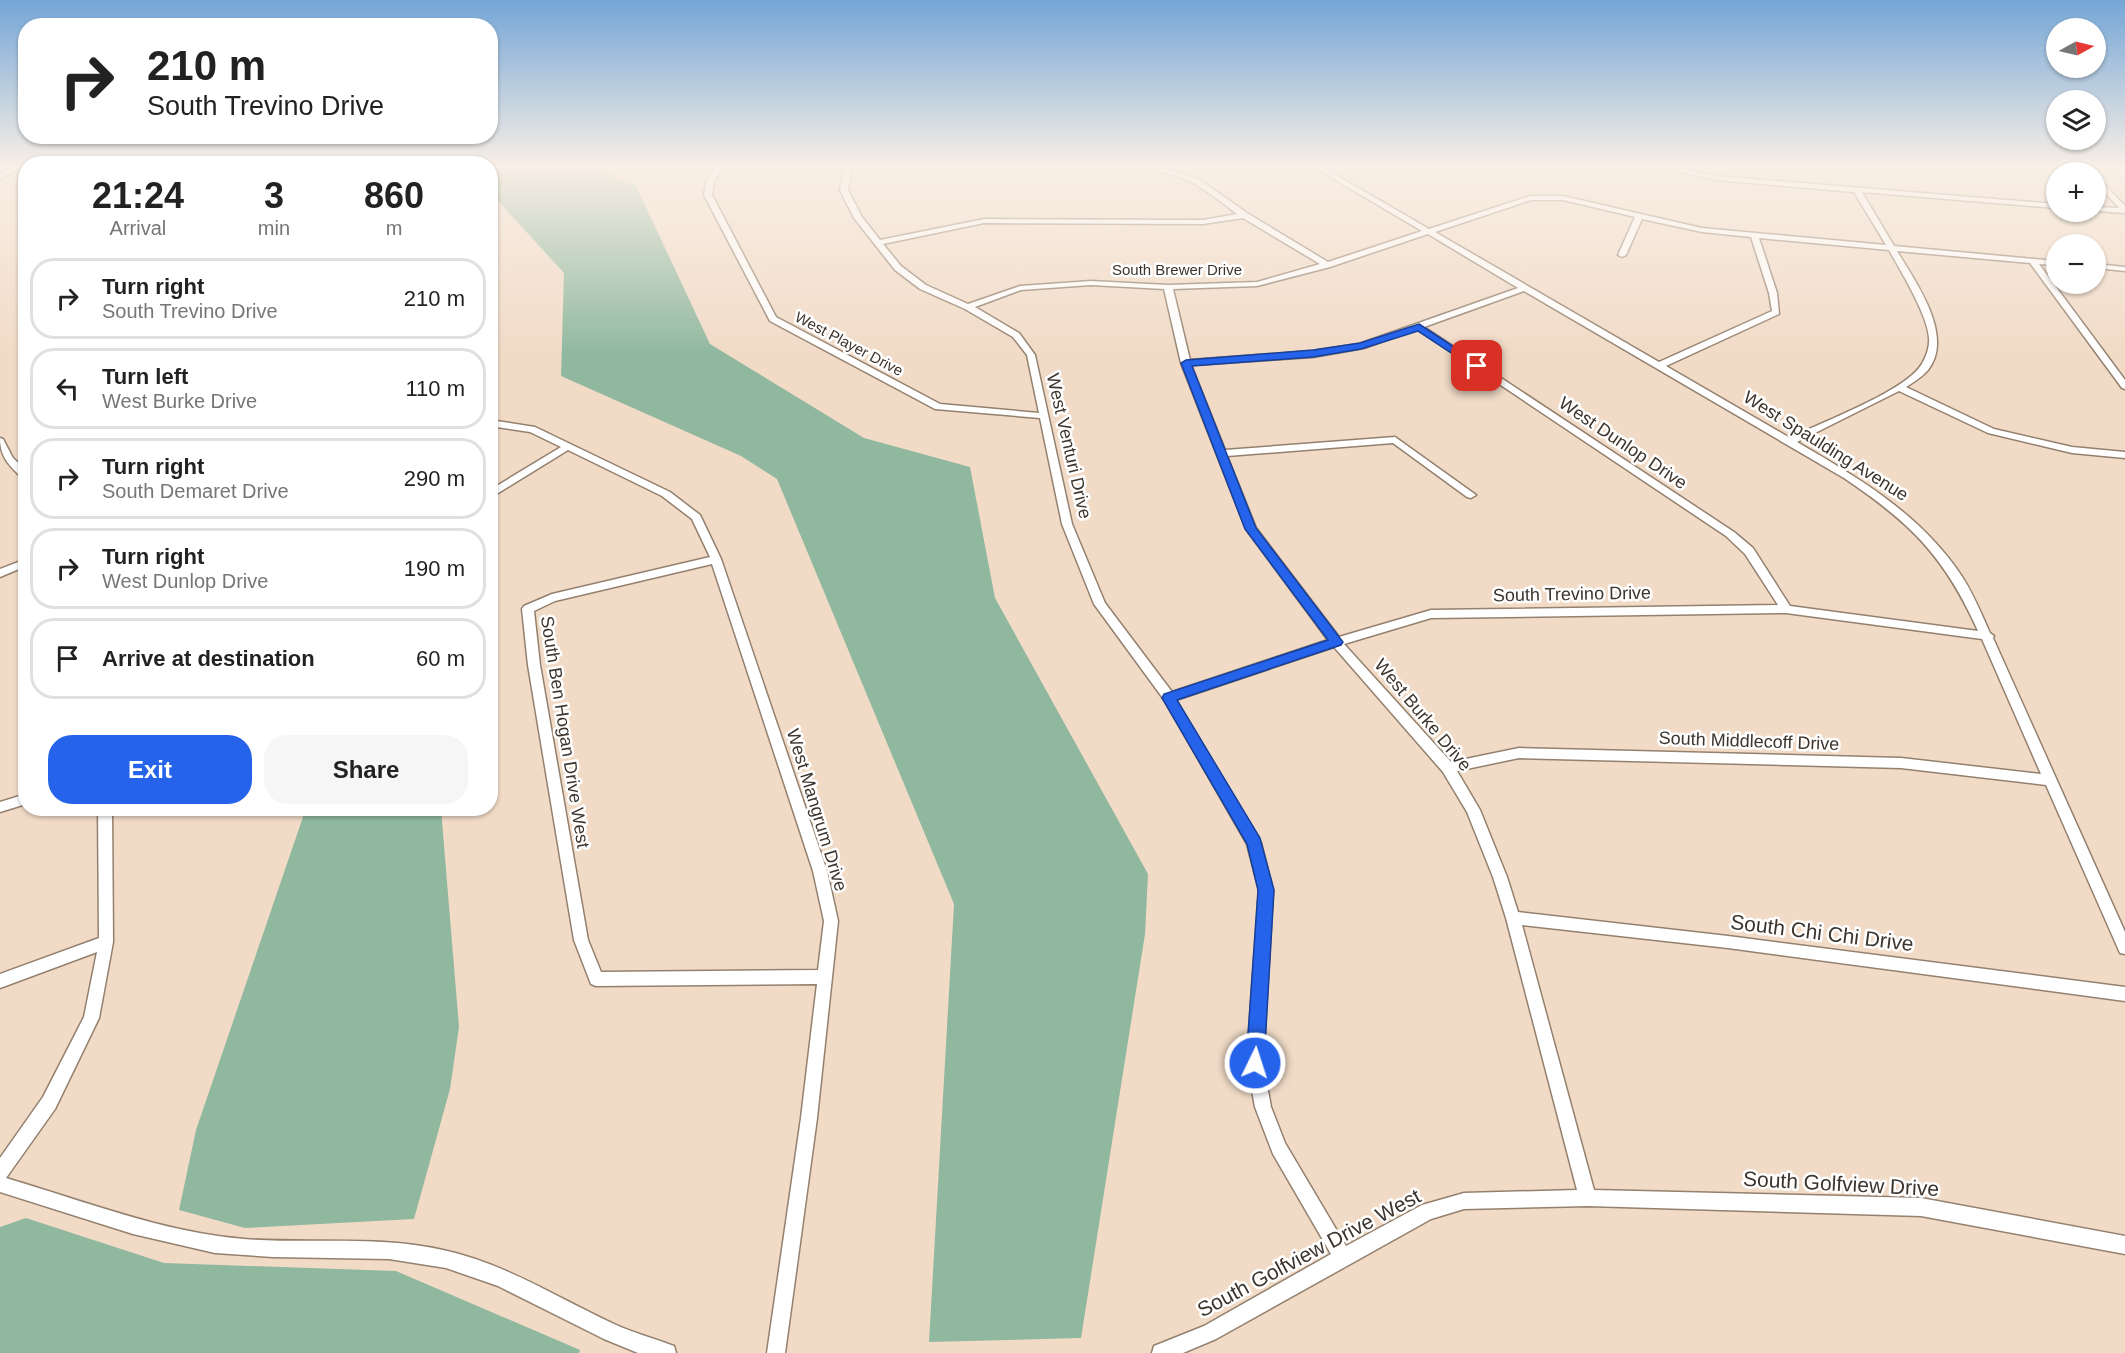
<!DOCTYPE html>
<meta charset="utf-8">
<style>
:root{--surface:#fff;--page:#f6f6f6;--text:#222;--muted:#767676;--line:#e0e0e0;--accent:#2563eb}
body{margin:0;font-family:Arial,sans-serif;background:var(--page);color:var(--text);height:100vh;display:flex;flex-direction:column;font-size:22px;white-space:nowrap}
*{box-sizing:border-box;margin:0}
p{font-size:20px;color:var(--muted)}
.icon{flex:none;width:33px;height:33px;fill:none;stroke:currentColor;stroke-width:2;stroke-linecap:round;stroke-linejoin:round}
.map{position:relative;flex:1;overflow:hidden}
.panel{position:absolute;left:18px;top:156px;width:480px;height:660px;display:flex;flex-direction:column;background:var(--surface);border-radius:24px;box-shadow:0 2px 4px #0004}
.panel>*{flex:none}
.hud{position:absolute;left:18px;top:18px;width:480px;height:126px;border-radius:24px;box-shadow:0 2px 4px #0004;background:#fff;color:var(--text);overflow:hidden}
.needle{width:39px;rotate:82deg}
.tools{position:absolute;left:2046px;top:18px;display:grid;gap:12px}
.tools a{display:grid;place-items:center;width:60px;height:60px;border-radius:50%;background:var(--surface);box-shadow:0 2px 4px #0004;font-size:30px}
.pin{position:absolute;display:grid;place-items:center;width:51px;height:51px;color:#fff;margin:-26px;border-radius:12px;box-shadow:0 3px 9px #0006}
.me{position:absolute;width:66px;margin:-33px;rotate:4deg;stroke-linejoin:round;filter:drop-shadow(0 0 4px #0008)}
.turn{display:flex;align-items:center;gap:21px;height:126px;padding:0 30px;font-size:27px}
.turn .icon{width:78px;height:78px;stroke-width:2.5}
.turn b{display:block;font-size:42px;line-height:51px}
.eta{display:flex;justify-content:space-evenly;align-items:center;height:102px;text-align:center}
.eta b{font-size:36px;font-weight:700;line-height:42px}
.action{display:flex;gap:12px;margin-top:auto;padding:12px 30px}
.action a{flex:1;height:69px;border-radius:24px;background:var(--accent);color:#fff;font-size:24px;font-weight:700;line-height:69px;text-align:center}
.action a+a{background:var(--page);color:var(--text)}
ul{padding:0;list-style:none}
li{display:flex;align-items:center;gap:18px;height:81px;margin:0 12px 9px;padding:0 18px;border:3px solid var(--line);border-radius:24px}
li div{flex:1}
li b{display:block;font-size:22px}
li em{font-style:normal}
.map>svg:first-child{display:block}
</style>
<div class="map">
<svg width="2125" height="1353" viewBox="0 0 2125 1353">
<rect width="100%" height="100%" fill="#f1dbc7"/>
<g fill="#90b89f">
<polygon points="491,165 589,165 636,186 710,344 864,438 970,467 995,598 1148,874 1145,934 1081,1338 929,1342 954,904 777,479 741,456 561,376 564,273 491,193"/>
<polygon points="299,809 441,809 459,1027 450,1089 414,1219 245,1228 179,1210 196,1130 304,814"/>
<polygon points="26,1218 164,1263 396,1271 580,1350 579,1353 0,1353 0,1227"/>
</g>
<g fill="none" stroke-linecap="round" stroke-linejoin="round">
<defs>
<g id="minor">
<polygon points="16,165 25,165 0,179 0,174"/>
<path d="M716 165H724L714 182 712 195 776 317 940 404 1039 413 1027 355 1013 337 965 309 920 289 895 270 854 218 840 190 845 165H853L848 190 862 217 880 240 984 219 1203 220 1237 214C1224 204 1210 193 1195 184 1155 162 1102 168 1058 167L1054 165H1142L1171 170 1200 180 1247 213 1328 262 1422 231 1310 165H1319L1429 229 1530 196H1563L1702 228 1886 245 1854 192 1716 180 1649 165H1664L1716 176 2056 204V208L1862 192 1894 246 2056 261V265L2039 264 2125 380V389L2122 388 2030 263 1897 251C1915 281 1955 336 1928 370 1922 377 1914 382 1906 387L1994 429 2072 447 2125 452V458L2072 453 1988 433 1899 391 1797 442C1859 478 1920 514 1961 575 1973 593 1981 613 1990 633L1994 636 1993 638 2125 932V954L2120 953 2046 785 1901 768 1519 758 1457 771 1480 810 1507 877 1518 912 1728 936 2125 987V1001L1728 948 1522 925 1594 1190 1921 1198 2125 1236V1254L1921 1216 1588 1206 1464 1209 1431 1219 1216 1339 1183 1353H1152L1154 1346 1204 1326 1331 1254 1273 1154 1255 1107 1247 1063 1259 890 1247 844 1165 701 1094 604 1062 524 1040 418 935 409 770 321 704 195 706 182ZM1531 200H1563L1635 217 1618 255 1622 257 1626 255 1642 219 1702 232 1751 237 1769 293 1772 311 1659 362 1435 232ZM1243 218 1320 264 1257 282 1168 285 1091 281 1020 286 968 304 926 285 901 266 883 244 984 223 1203 224ZM1428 234 1518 288 1359 344 1313 351 1190 360 1173 289 1257 286 1330 267ZM1759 238 1889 250C1900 270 1931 320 1929 342 1929 350 1924 362 1919 368 1898 394 1822 422 1790 438L1666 366 1779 314 1777 293ZM1091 285 1164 289 1181 363 1246 529 1328 640 1172 692 1105 603 1072 524 1035 355 1019 333 975 307 1021 290ZM1524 291 1844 478C1911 523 1945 557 1978 631L1790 606 1753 548 1734 532 1424 327ZM1417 329 1726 536 1745 554 1778 605 1431 610 1339 637 1256 528 1227 456 1393 443 1467 497 1471 498 1476 495 1395 437 1225 450 1191 365 1313 357 1364 348ZM1786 613 1982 639 2041 774 1901 758 1519 748 1451 762 1344 644 1431 618ZM1334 647 1443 772 1467 812 1493 877 1506 918 1577 1190 1464 1193 1422 1205 1346 1246 1285 1143 1271 1107 1263 1063 1273 890 1261 843 1176 700Z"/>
<polygon points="2080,165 2088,165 2095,172 2087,172"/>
<polygon points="2096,176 2125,206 2125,213 2096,211 2096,207 2119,208 2096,182"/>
<polygon points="2096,264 2125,267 2125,271 2096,268"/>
<path d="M490 420 535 427 670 492 700 515 721 559 827 871 838 921 817 1118 785 1353H767L801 1118 817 984 596 986 591 984 574 940 528 665 522 609 524 606 552 594 710 557 692 519 662 496 568 450 490 498V490L561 447 530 432 490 426ZM712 564 813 871 824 921 818 970 601 972 588 940 540 665 534 611 555 601Z"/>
<path d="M0 438 3 439 13 458 26 470V479L22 478C9 465 0 457 0 438Z"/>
<polygon points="26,559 26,566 0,577 0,569"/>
<polygon points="26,794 26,804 0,812 0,802"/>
<path d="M98 808H112L113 942 99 1018 55 1109 6 1178C84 1201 162 1232 244 1239 311 1244 377 1235 443 1250 504 1263 558 1298 614 1324 633 1333 654 1338 674 1346L676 1353H638L604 1339 498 1286 446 1268 389 1259 273 1257 215 1253 133 1234 0 1192V1158L43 1097 84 1017 97 952 0 988V974L99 938Z"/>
</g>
</defs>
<use href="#minor" stroke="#93806e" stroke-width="3"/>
<use href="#minor" fill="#fff" fill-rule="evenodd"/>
</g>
<linearGradient id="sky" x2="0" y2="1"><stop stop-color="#74a6d6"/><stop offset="0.47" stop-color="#f9efe6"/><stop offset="1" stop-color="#f9efe6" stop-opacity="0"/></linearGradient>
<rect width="2125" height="354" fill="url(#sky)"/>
<polygon fill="#2563eb" stroke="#184099" stroke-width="1.5" points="1419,324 1483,366 1474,368 1418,331 1361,349 1313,357 1192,366 1256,528 1343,642 1341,645 1177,700 1260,838 1274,890 1264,1063 1261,1069 1255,1071 1248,1069 1246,1063 1258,890 1247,844 1162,698 1164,694 1328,640 1245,529 1181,363 1186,360 1313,350 1360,343"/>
<g text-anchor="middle" stroke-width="5" stroke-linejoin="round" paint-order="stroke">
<g font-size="15" fill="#3d352d" stroke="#fff">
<text x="1177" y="275">South Brewer Drive</text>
<text transform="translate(849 344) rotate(28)" y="5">West Player Drive</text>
</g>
<g font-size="18" fill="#3d352d" stroke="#fff">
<text transform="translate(1623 443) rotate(34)" y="6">West Dunlop Drive</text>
<text transform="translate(1069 446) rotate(77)" y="6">West Venturi Drive</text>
<text transform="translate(1826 446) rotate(32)" y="6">West Spaulding Avenue</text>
<text transform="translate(1572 594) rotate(-1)" y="6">South Trevino Drive</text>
<text transform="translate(1423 715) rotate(50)" y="6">West Burke Drive</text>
<text transform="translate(565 732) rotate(81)" y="6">South Ben Hogan Drive West</text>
<text transform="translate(1749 741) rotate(2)" y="6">South Middlecoff Drive</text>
<text transform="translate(817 810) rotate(73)" y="6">West Mangrum Drive</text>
</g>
<g font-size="21" fill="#3d352d" stroke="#fff">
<text transform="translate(1822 933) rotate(7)" y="7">South Chi Chi Drive</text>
<text transform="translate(1841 1184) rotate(3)" y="7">South Golfview Drive</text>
<text transform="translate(1309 1253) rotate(-28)" y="7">South Golfview Drive West</text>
</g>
</g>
</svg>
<div class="tools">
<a><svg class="needle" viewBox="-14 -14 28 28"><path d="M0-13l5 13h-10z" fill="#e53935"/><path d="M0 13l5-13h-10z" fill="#767676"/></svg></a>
<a><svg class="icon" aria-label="layers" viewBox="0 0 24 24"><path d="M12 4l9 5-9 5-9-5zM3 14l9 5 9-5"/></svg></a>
<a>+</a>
<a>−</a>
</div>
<div class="pin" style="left:1477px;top:366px;background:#d93025"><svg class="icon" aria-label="arrive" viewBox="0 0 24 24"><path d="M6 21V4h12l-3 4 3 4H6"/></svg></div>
<svg class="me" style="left:1255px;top:1063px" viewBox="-20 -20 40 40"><circle r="17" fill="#2563eb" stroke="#fff" stroke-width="3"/><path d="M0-11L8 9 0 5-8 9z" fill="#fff"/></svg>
<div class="hud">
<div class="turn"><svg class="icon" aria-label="right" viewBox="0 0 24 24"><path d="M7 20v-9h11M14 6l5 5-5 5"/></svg><div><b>210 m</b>South Trevino Drive</div></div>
</div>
<section class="panel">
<div class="eta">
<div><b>21:24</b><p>Arrival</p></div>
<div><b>3</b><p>min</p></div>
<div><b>860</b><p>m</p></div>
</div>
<ul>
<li><svg class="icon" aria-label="right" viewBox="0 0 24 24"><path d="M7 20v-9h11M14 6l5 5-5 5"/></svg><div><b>Turn right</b><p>South Trevino Drive</p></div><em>210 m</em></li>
<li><svg class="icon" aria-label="left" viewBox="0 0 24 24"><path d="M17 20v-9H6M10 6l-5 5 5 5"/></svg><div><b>Turn left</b><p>West Burke Drive</p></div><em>110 m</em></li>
<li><svg class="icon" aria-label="right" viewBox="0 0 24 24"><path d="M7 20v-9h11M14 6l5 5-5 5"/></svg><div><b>Turn right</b><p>South Demaret Drive</p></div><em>290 m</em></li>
<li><svg class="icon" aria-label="right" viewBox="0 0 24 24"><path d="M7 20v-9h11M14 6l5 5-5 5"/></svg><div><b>Turn right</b><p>West Dunlop Drive</p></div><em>190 m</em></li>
<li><svg class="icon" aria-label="arrive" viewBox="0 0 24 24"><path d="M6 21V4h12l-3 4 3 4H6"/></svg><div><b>Arrive at destination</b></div><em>60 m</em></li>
</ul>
<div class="action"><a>Exit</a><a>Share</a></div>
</section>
</div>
